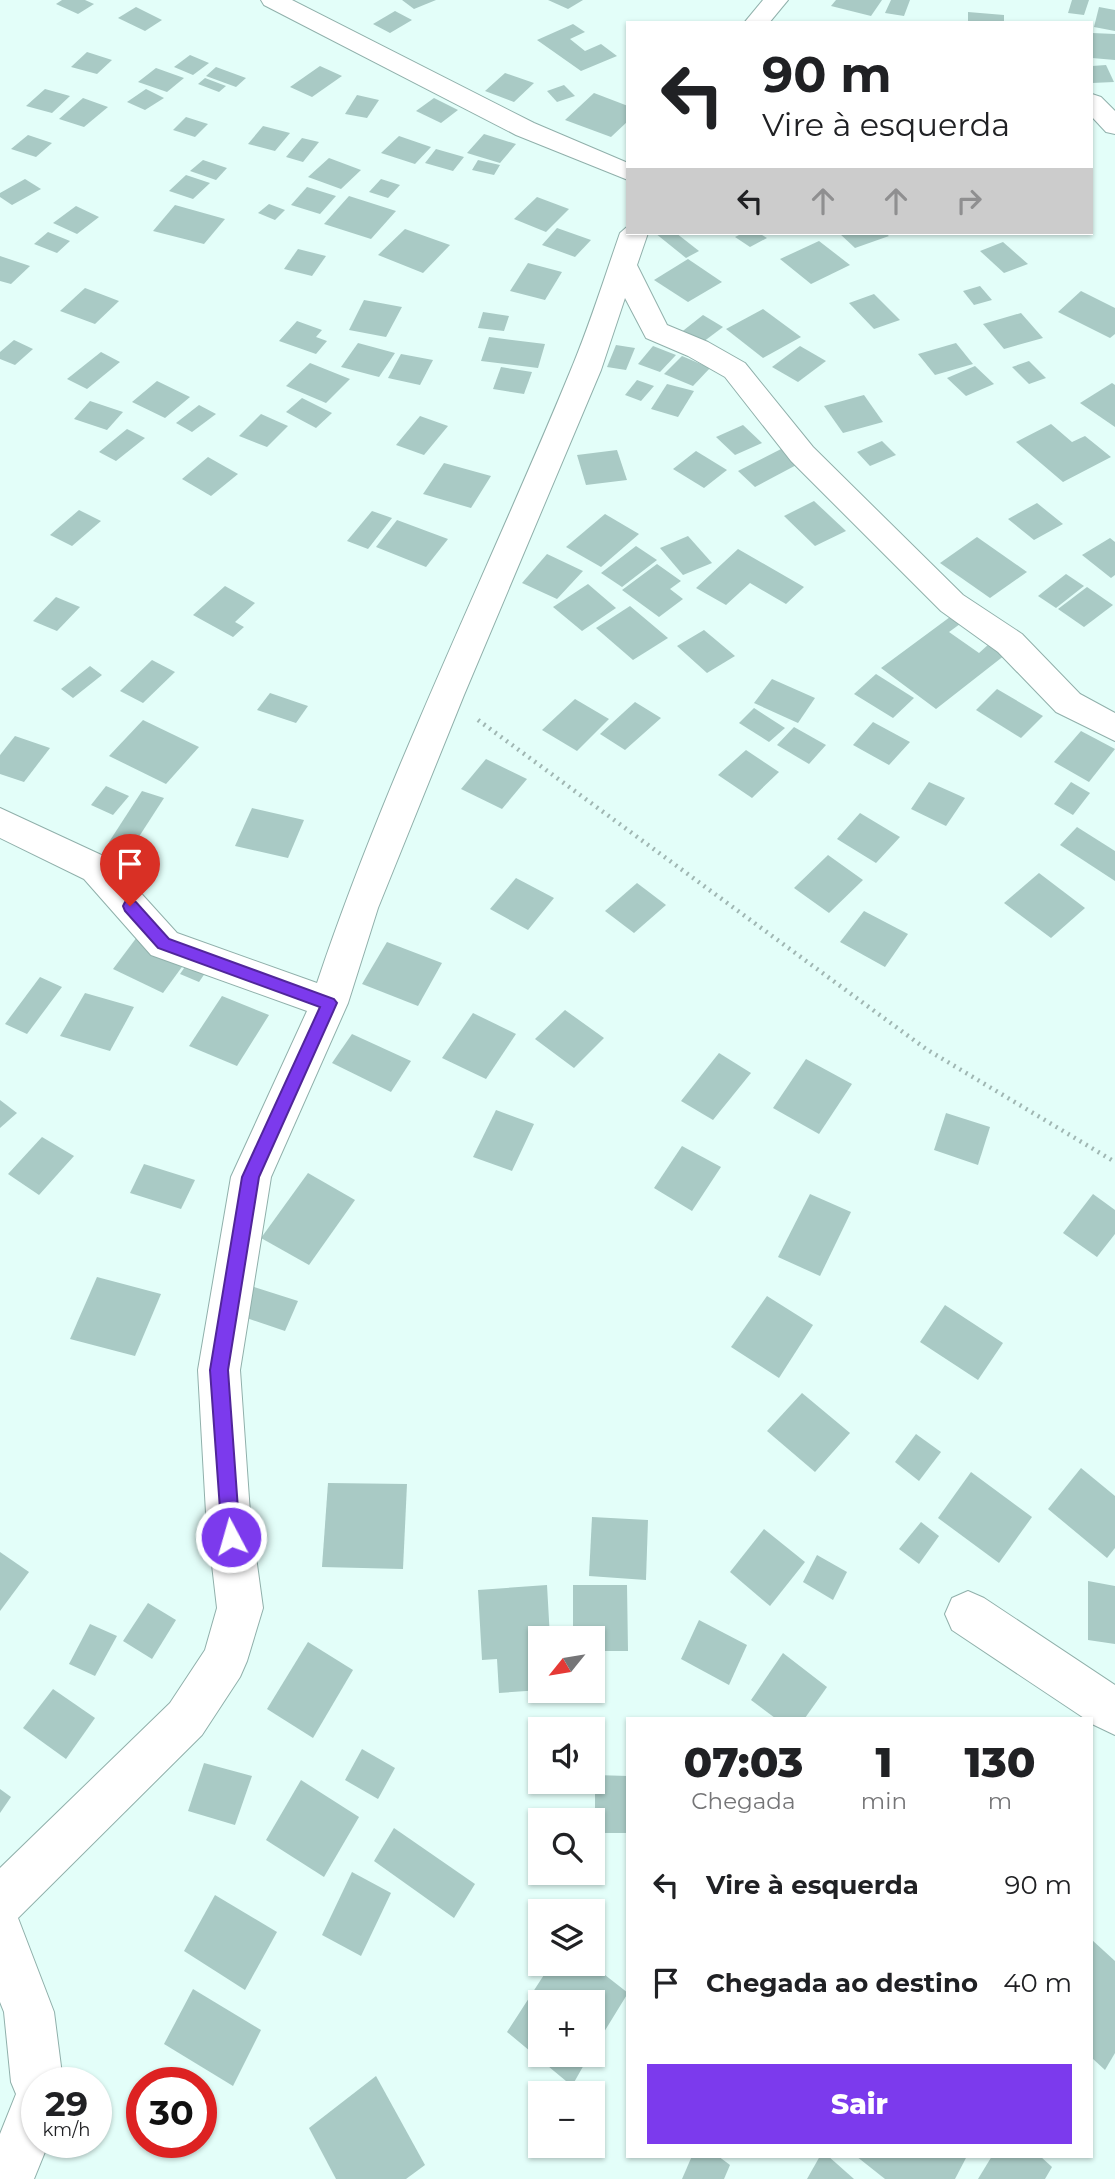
<!DOCTYPE html>
<html lang="pt">
<meta charset="utf-8">
<style>
:root{--surface:#fff;--page:#f6f6f6;--text:#202124;--muted:#757577;--accent:#7c3aed}
body{margin:0;font-family:Montserrat,sans-serif;background:var(--page);color:var(--text);height:100vh;display:flex;flex-direction:column;font-size:26px;white-space:nowrap}
*{box-sizing:border-box;margin:0}
p{font-size:23px;color:var(--muted)}
.icon{flex:none;width:38px;height:38px;fill:none;stroke:currentColor;stroke-width:2;stroke-linecap:round;stroke-linejoin:round}
.map{position:relative;flex:1;overflow:hidden}
.panel{position:absolute;left:626px;top:1717px;width:467px;height:441px;display:flex;flex-direction:column;background:var(--surface);border-radius:0px;box-shadow:0 2px 5px #0004}
.panel>*{flex:none}
.guide{position:absolute;left:626px;top:21px;width:467px;height:214px;border-radius:0px;box-shadow:0 2px 5px #0004;background:#fff;color:var(--text);overflow:hidden}
.needle{width:46px;rotate:240deg}
.buttons{position:absolute;left:528px;top:1626px;display:grid;gap:14px}
.buttons a{display:grid;place-items:center;width:77px;height:77px;border-radius:0px;background:var(--surface);box-shadow:0 2px 5px #0004;font-size:35px}
.speed{position:absolute;left:21px;top:2067px;display:flex;gap:14px;font-size:35px;font-weight:700;text-align:center}
.speed>*{display:grid;place-content:center;width:91px;height:91px;border-radius:50%;background:var(--surface);box-shadow:0 2px 5px #0004;line-height:1}
.speed small{font-size:18px;font-weight:400}
.speed .limit{border:10px solid #d22;background:#fff;color:#111}
.pin{position:absolute;display:grid;place-items:center;width:60px;height:60px;color:#fff;margin:-72px -30px;border-radius:50% 50% 50% 0;rotate:-45deg;box-shadow:0 0 7px #0007}
.pin .icon{rotate:45deg}
.me{position:absolute;width:77px;margin:-38px;rotate:354deg;stroke-linejoin:round;filter:drop-shadow(0 0 5px #0008)}
.turn{display:flex;align-items:center;gap:24px;height:147px;padding:0 21px;font-size:32px}
.turn .icon{width:91px;height:91px;stroke-width:2.5}
.turn b{display:block;font-size:49px;line-height:60px}
.lanes{display:flex;align-items:center;height:66px;padding:0 21px;background:#0003;justify-content:center;gap:35px;direction:ltr}
.lanes .off{opacity:.35}
.eta{display:flex;justify-content:space-evenly;align-items:center;height:119px;text-align:center}
.eta b{font-size:42px;font-weight:800;line-height:49px}
.primary-button{display:flex;gap:14px;margin-top:auto;padding:14px 21px}
.primary-button a{flex:1;height:80px;border-radius:0px;background:var(--accent);color:#fff;font-size:28px;font-weight:800;line-height:80px;text-align:center}
ul{padding:0;list-style:none}
li{display:flex;align-items:center;gap:21px;height:98px;padding:0 21px}
li div{flex:1}
li b{display:block;font-size:26px}
li em{font-style:normal}
.map>svg:first-child{display:block}
</style>
<div class="map">
<svg width="1115" height="2179" viewBox="0 0 1115 2179">
<rect width="100%" height="100%" fill="#e3fef9"/>
<g fill="#a9cac5">
<polygon points="62,0 85,0 94,4 78,14 56,4"/>
<polygon points="402,0 436,0 414,9"/>
<polygon points="548,0 583,0 568,9"/>
<polygon points="836,0 882,0 871,16 831,6"/>
<polygon points="891,0 910,0 904,16 885,13"/>
<polygon points="1072,0 1089,0 1084,15 1068,13"/>
<polygon points="136,7 162,20 145,31 118,18"/>
<polygon points="1099,7 1115,10 1115,31 1094,27"/>
<polygon points="395,11 412,20 390,33 373,24"/>
<polygon points="968,12 1004,15 1004,23 968,23"/>
<polygon points="573,24 585,32 570,39 585,51 601,44 617,56 581,71 537,40"/>
<polygon points="1092,33 1115,34 1115,60 1092,58"/>
<polygon points="87,52 112,60 97,74 71,67"/>
<polygon points="190,55 209,63 193,75 174,67"/>
<polygon points="1106,65 1114,82 1092,83 1092,66"/>
<polygon points="320,66 342,76 312,97 290,87"/>
<polygon points="216,67 246,78 236,87 206,76"/>
<polygon points="156,68 184,78 167,92 138,82"/>
<polygon points="505,73 534,83 514,102 485,91"/>
<polygon points="205,78 226,86 219,92 198,84"/>
<polygon points="564,85 575,96 557,102 547,91"/>
<polygon points="45,89 70,96 52,113 26,106"/>
<polygon points="146,89 164,98 145,110 127,102"/>
<polygon points="594,93 628,106 628,121 611,137 565,120"/>
<polygon points="357,95 379,100 367,118 345,114"/>
<polygon points="83,98 108,107 84,127 59,119"/>
<polygon points="434,98 458,110 441,123 416,111"/>
<polygon points="186,117 208,124 195,137 173,130"/>
<polygon points="263,126 290,133 275,151 248,144"/>
<polygon points="484,134 516,144 500,163 467,153"/>
<polygon points="28,135 52,143 36,157 11,149"/>
<polygon points="399,136 431,147 415,164 381,153"/>
<polygon points="302,138 319,142 303,162 286,157"/>
<polygon points="436,149 464,157 453,171 425,163"/>
<polygon points="329,158 361,170 341,189 308,177"/>
<polygon points="203,160 227,168 216,180 190,171"/>
<polygon points="478,160 500,165 494,175 472,170"/>
<polygon points="186,175 210,183 193,199 169,191"/>
<polygon points="25,179 41,189 12,205 0,197 0,193"/>
<polygon points="381,179 400,185 388,198 369,192"/>
<polygon points="307,187 336,196 320,214 291,205"/>
<polygon points="349,196 396,211 371,239 324,224"/>
<polygon points="537,197 569,209 546,232 514,219"/>
<polygon points="269,204 285,210 275,220 258,213"/>
<polygon points="175,205 225,219 204,244 153,231"/>
<polygon points="76,206 99,217 77,234 53,223"/>
<polygon points="557,228 591,240 575,257 542,245"/>
<polygon points="405,229 450,245 423,273 378,255"/>
<polygon points="48,232 70,241 57,253 34,244"/>
<polygon points="655,233 676,233 699,251 686,258"/>
<polygon points="743,233 759,233 767,238 750,247 735,237"/>
<polygon points="839,233 885,233 889,236 855,248"/>
<polygon points="819,241 850,265 811,284 780,259"/>
<polygon points="1003,242 1028,264 1004,273 980,251"/>
<polygon points="298,249 326,256 312,276 284,269"/>
<polygon points="0,256 30,266 11,284 0,281"/>
<polygon points="688,259 722,282 688,302 654,280"/>
<polygon points="528,263 562,272 545,300 510,291"/>
<polygon points="980,286 992,300 974,305 963,291"/>
<polygon points="85,288 119,301 95,324 60,311"/>
<polygon points="1081,291 1115,308 1115,334 1110,338 1058,312"/>
<polygon points="874,294 900,320 874,329 849,303"/>
<polygon points="364,300 402,307 386,337 349,330"/>
<polygon points="763,309 801,337 763,358 726,329"/>
<polygon points="483,312 509,316 504,331 478,328"/>
<polygon points="1021,313 1043,338 1004,349 983,324"/>
<polygon points="703,315 723,327 699,345 679,334"/>
<polygon points="297,321 322,330 316,337 327,341 316,354 279,341"/>
<polygon points="489,337 545,344 538,368 481,361"/>
<polygon points="14,340 33,349 15,365 0,359 0,352"/>
<polygon points="358,343 395,353 379,377 341,367"/>
<polygon points="956,343 973,364 935,375 918,354"/>
<polygon points="616,345 635,348 626,370 607,367"/>
<polygon points="653,346 676,355 660,372 638,364"/>
<polygon points="800,346 826,361 798,382 772,367"/>
<polygon points="101,352 120,362 87,389 67,379"/>
<polygon points="401,354 433,360 420,385 388,378"/>
<polygon points="682,356 710,368 693,386 664,374"/>
<polygon points="1029,361 1046,378 1029,384 1012,367"/>
<polygon points="310,363 350,379 326,403 286,386"/>
<polygon points="975,366 994,384 966,396 947,378"/>
<polygon points="501,367 532,372 524,394 493,389"/>
<polygon points="637,380 654,386 641,401 625,395"/>
<polygon points="157,381 190,397 165,418 132,402"/>
<polygon points="1112,383 1115,385 1115,427 1080,403"/>
<polygon points="667,384 694,391 678,417 651,409"/>
<polygon points="864,395 883,422 843,433 824,406"/>
<polygon points="302,398 332,413 316,428 286,412"/>
<polygon points="90,401 123,412 107,430 74,419"/>
<polygon points="199,405 216,414 192,432 176,423"/>
<polygon points="261,414 288,426 267,447 239,436"/>
<polygon points="420,416 448,426 424,455 396,445"/>
<polygon points="1051,424 1072,442 1085,436 1111,457 1063,482 1016,442"/>
<polygon points="743,425 762,443 735,455 716,437"/>
<polygon points="127,429 145,438 116,461 99,452"/>
<polygon points="882,441 896,455 870,466 857,452"/>
<polygon points="785,447 802,462 755,487 738,471"/>
<polygon points="617,450 627,480 586,485 577,455"/>
<polygon points="696,451 727,470 704,488 673,469"/>
<polygon points="208,457 238,474 211,496 182,479"/>
<polygon points="444,463 491,476 471,508 423,494"/>
<polygon points="814,501 846,531 815,546 784,516"/>
<polygon points="1037,503 1063,524 1034,540 1008,519"/>
<polygon points="79,510 101,521 72,546 50,535"/>
<polygon points="372,511 392,518 368,549 347,541"/>
<polygon points="605,514 639,534 601,567 566,547"/>
<polygon points="397,520 448,539 426,567 376,547"/>
<polygon points="688,536 712,563 683,575 660,548"/>
<polygon points="977,537 1027,572 990,598 940,563"/>
<polygon points="1110,538 1115,542 1115,575 1111,578 1082,555"/>
<polygon points="636,546 657,560 622,587 601,573"/>
<polygon points="738,549 804,587 786,604 750,583 726,605 696,588"/>
<polygon points="547,554 583,571 557,599 522,583"/>
<polygon points="657,564 681,581 670,589 683,599 659,617 622,590"/>
<polygon points="1066,574 1084,586 1056,608 1038,596"/>
<polygon points="588,584 616,608 582,631 553,607"/>
<polygon points="225,586 255,603 235,622 244,627 233,637 193,615"/>
<polygon points="1087,587 1113,605 1084,627 1058,609"/>
<polygon points="56,597 80,607 57,631 33,621"/>
<polygon points="630,606 668,638 633,660 596,628"/>
<polygon points="950,617 960,624 949,632 979,653 989,644 1005,655 936,709 881,668"/>
<polygon points="704,630 735,656 707,673 677,646"/>
<polygon points="152,660 175,672 143,703 120,691"/>
<polygon points="90,666 102,675 73,698 61,689"/>
<polygon points="876,674 914,698 893,718 854,694"/>
<polygon points="772,679 815,698 798,723 754,703"/>
<polygon points="997,689 1043,716 1021,738 976,710"/>
<polygon points="270,693 308,706 296,723 257,710"/>
<polygon points="575,699 609,719 577,751 542,730"/>
<polygon points="635,702 661,718 625,750 600,734"/>
<polygon points="754,708 785,728 769,742 739,723"/>
<polygon points="143,720 199,747 166,784 109,756"/>
<polygon points="873,722 910,742 889,765 853,745"/>
<polygon points="794,727 826,745 809,764 777,745"/>
<polygon points="1081,731 1115,749 1089,782 1054,762"/>
<polygon points="15,736 50,748 24,782 0,774 0,755"/>
<polygon points="746,750 779,772 752,798 718,775"/>
<polygon points="486,759 527,779 502,809 461,789"/>
<polygon points="929,782 965,798 946,826 911,809"/>
<polygon points="1071,782 1090,793 1073,815 1054,804"/>
<polygon points="106,786 129,796 113,815 91,805"/>
<polygon points="142,791 164,798 131,849 109,842"/>
<polygon points="252,808 304,820 288,858 235,846"/>
<polygon points="860,813 900,837 876,863 837,839"/>
<polygon points="1077,827 1115,851 1115,881 1060,845"/>
<polygon points="828,855 863,880 829,913 794,888"/>
<polygon points="1039,873 1085,908 1051,938 1004,903"/>
<polygon points="516,878 554,898 528,930 490,909"/>
<polygon points="637,883 666,905 634,933 605,911"/>
<polygon points="864,911 908,934 885,967 840,942"/>
<polygon points="137,937 187,960 163,993 113,969"/>
<polygon points="387,942 442,963 418,1006 362,984"/>
<polygon points="193,955 212,963 199,982 180,974"/>
<polygon points="40,977 62,987 27,1034 5,1024"/>
<polygon points="85,993 134,1007 110,1051 60,1036"/>
<polygon points="222,996 269,1015 237,1066 189,1046"/>
<polygon points="565,1010 604,1038 574,1068 535,1039"/>
<polygon points="473,1013 516,1034 486,1079 442,1058"/>
<polygon points="352,1034 411,1061 391,1092 332,1063"/>
<polygon points="719,1053 751,1073 713,1120 681,1101"/>
<polygon points="806,1059 852,1084 819,1134 773,1108"/>
<polygon points="0,1100 17,1113 0,1128"/>
<polygon points="496,1110 534,1124 512,1171 473,1157"/>
<polygon points="946,1113 990,1127 978,1165 934,1150"/>
<polygon points="42,1137 74,1156 39,1195 8,1174"/>
<polygon points="682,1146 721,1167 692,1211 654,1188"/>
<polygon points="144,1164 195,1180 181,1209 130,1193"/>
<polygon points="308,1173 355,1200 309,1265 261,1238"/>
<polygon points="810,1194 851,1212 820,1276 778,1257"/>
<polygon points="1093,1194 1115,1210 1115,1234 1097,1257 1063,1233"/>
<polygon points="97,1277 161,1294 135,1356 70,1339"/>
<polygon points="251,1286 298,1301 285,1331 238,1315"/>
<polygon points="767,1296 813,1325 779,1378 731,1347"/>
<polygon points="945,1305 1003,1343 978,1380 920,1342"/>
<polygon points="802,1393 850,1433 815,1472 767,1431"/>
<polygon points="916,1434 941,1452 919,1481 895,1462"/>
<polygon points="1081,1468 1115,1496 1115,1548 1107,1558 1048,1509"/>
<polygon points="971,1472 1032,1517 999,1563 938,1518"/>
<polygon points="328,1483 407,1484 403,1569 322,1567"/>
<polygon points="592,1517 648,1520 646,1580 589,1576"/>
<polygon points="921,1522 939,1536 919,1564 899,1549"/>
<polygon points="764,1529 805,1562 770,1606 730,1572"/>
<polygon points="0,1552 29,1572 0,1611"/>
<polygon points="817,1555 847,1572 833,1600 803,1582"/>
<polygon points="1088,1581 1115,1586 1115,1644 1088,1640"/>
<polygon points="547,1585 550,1638 541,1638 541,1690 499,1693 497,1659 482,1660 478,1590"/>
<polygon points="573,1585 627,1585 628,1651 593,1651 593,1638 573,1638"/>
<polygon points="148,1603 176,1620 152,1659 123,1641"/>
<polygon points="699,1620 747,1645 729,1685 681,1659"/>
<polygon points="90,1624 117,1636 95,1676 69,1664"/>
<polygon points="308,1642 353,1670 313,1738 267,1709"/>
<polygon points="783,1653 827,1687 805,1718 775,1718 751,1700"/>
<polygon points="53,1689 95,1718 66,1759 23,1728"/>
<polygon points="362,1749 395,1768 378,1799 345,1780"/>
<polygon points="204,1763 252,1776 235,1825 188,1811"/>
<polygon points="595,1775 628,1776 628,1833 595,1833"/>
<polygon points="301,1780 359,1817 324,1877 266,1840"/>
<polygon points="0,1789 11,1797 0,1813"/>
<polygon points="394,1828 475,1884 454,1918 374,1861"/>
<polygon points="352,1872 391,1893 361,1956 322,1935"/>
<polygon points="215,1895 277,1932 245,1990 184,1951"/>
<polygon points="1092,1940 1115,1961 1115,2053 1105,2070 1092,2058"/>
<polygon points="551,1964 591,1964 628,1993 593,2050 593,2002 541,2002 541,2054 590,2054 572,2086 507,2032"/>
<polygon points="193,1989 261,2030 233,2086 164,2044"/>
<polygon points="376,2076 425,2165 406,2179 336,2179 309,2128"/>
<polygon points="692,2156 718,2156 730,2165 724,2179 682,2179"/>
<polygon points="820,2156 828,2156 854,2179 807,2179"/>
<polygon points="856,2156 967,2156 955,2179 885,2179"/>
<polygon points="992,2156 1040,2156 1052,2167 1045,2179 978,2179"/>
</g>
<g fill="none" stroke-linecap="round" stroke-linejoin="round">
<defs>
<g id="minor">
<polygon points="261,0 292,0 534,123 628,163 628,180 516,135 264,5"/>
<polygon points="763,0 788,0 769,23 744,23"/>
<polygon points="1092,94 1101,97 1115,111 1115,134 1106,132 1092,117"/>
<path d="M628 226V233H648L637 265 667 325 708 342 745 363 813 447 963 595 1022 634 1080 694 1115 713V741L1056 712 998 652 941 611 791 461 725 377 688 356 646 338 625 298 601 370 464 695 378 908 348 1003 271 1177 240 1370 250 1513 263 1608 247 1661 240 1677 202 1735 18 1918 54 2012 63 2082H37V2142H49L34 2179H0V2134L16 2094 11 2082 4 2012 0 2002V1868L170 1703 205 1650 217 1608 206 1513 198 1370 231 1177 307 1011 151 955 84 879 0 838V808L110 859 177 933 317 983C387 774 486 576 570 372 589 327 604 279 620 233Z"/>
<polygon points="968,1591 984,1598 1115,1685 1115,1735 1092,1724 1092,1718 1084,1718 952,1630 945,1614 952,1598"/>
</g>
</defs>
<use href="#minor" stroke="#90b0ab" stroke-width="2"/>
<polyline stroke="#a0b7b3" stroke-width="4.5" stroke-dasharray="2 5" stroke-linecap="butt" points="478,720 926,1049 1115,1162"/>
<use href="#minor" fill="#fff" fill-rule="evenodd"/>
</g>
<polygon fill="#7c3aed" stroke="#51269a" stroke-width="2" points="130,900 136,902 169,939 334,999 337,1003 259,1177 228,1370 240,1537 237,1543 231,1546 225,1543 222,1537 210,1370 242,1177 320,1007 158,948 125,911 123,906 125,902"/>
</svg>
<div class="buttons">
<a><svg class="needle" viewBox="-14 -14 28 28"><path d="M0-13l5 13h-10z" fill="#e53935"/><path d="M0 13l5-13h-10z" fill="#757577"/></svg></a>
<a><svg class="icon" aria-label="sound" viewBox="0 0 24 24"><path d="M4 9h4l5-4v14l-5-4H4zM17 9q2 3 0 6"/></svg></a>
<a><svg class="icon" aria-label="search" viewBox="0 0 24 24"><circle cx="10" cy="10" r="6"/><path d="M15 15l6 6"/></svg></a>
<a><svg class="icon" aria-label="layers" viewBox="0 0 24 24"><path d="M12 4l9 5-9 5-9-5zM3 14l9 5 9-5"/></svg></a>
<a>+</a>
<a>−</a>
</div>
<div class="speed"><div>29<small>km/h</small></div><div class="limit">30</div></div>
<div class="pin" style="left:130px;top:906px;background:#d93025"><svg class="icon" aria-label="arrive" viewBox="0 0 24 24"><path d="M6 21V4h12l-3 4 3 4H6"/></svg></div>
<svg class="me" style="left:231px;top:1537px" viewBox="-20 -20 40 40"><circle r="17" fill="#7c3aed" stroke="#fff" stroke-width="3"/><path d="M0-11L8 9 0 5-8 9z" fill="#fff"/></svg>
<div class="guide">
<div class="turn"><svg class="icon" aria-label="left" viewBox="0 0 24 24"><path d="M17 20v-9H6M10 6l-5 5 5 5"/></svg><div><b>90 m</b>Vire à esquerda</div></div>
<div class="lanes"><svg class="icon" aria-label="left" viewBox="0 0 24 24"><path d="M17 20v-9H6M10 6l-5 5 5 5"/></svg><svg class="icon off" aria-label="ahead" viewBox="0 0 24 24"><path d="M12 20V5M6 11l6-6 6 6"/></svg><svg class="icon off" aria-label="ahead" viewBox="0 0 24 24"><path d="M12 20V5M6 11l6-6 6 6"/></svg><svg class="icon off" aria-label="right" viewBox="0 0 24 24"><path d="M7 20v-9h11M14 6l5 5-5 5"/></svg></div>
</div>
<section class="panel">
<div class="eta">
<div><b>07:03</b><p>Chegada</p></div>
<div><b>1</b><p>min</p></div>
<div><b>130</b><p>m</p></div>
</div>
<ul>
<li><svg class="icon" aria-label="left" viewBox="0 0 24 24"><path d="M17 20v-9H6M10 6l-5 5 5 5"/></svg><div><b>Vire à esquerda</b></div><em>90 m</em></li>
<li><svg class="icon" aria-label="arrive" viewBox="0 0 24 24"><path d="M6 21V4h12l-3 4 3 4H6"/></svg><div><b>Chegada ao destino</b></div><em>40 m</em></li>
</ul>
<div class="primary-button"><a>Sair</a></div>
</section>
</div>
